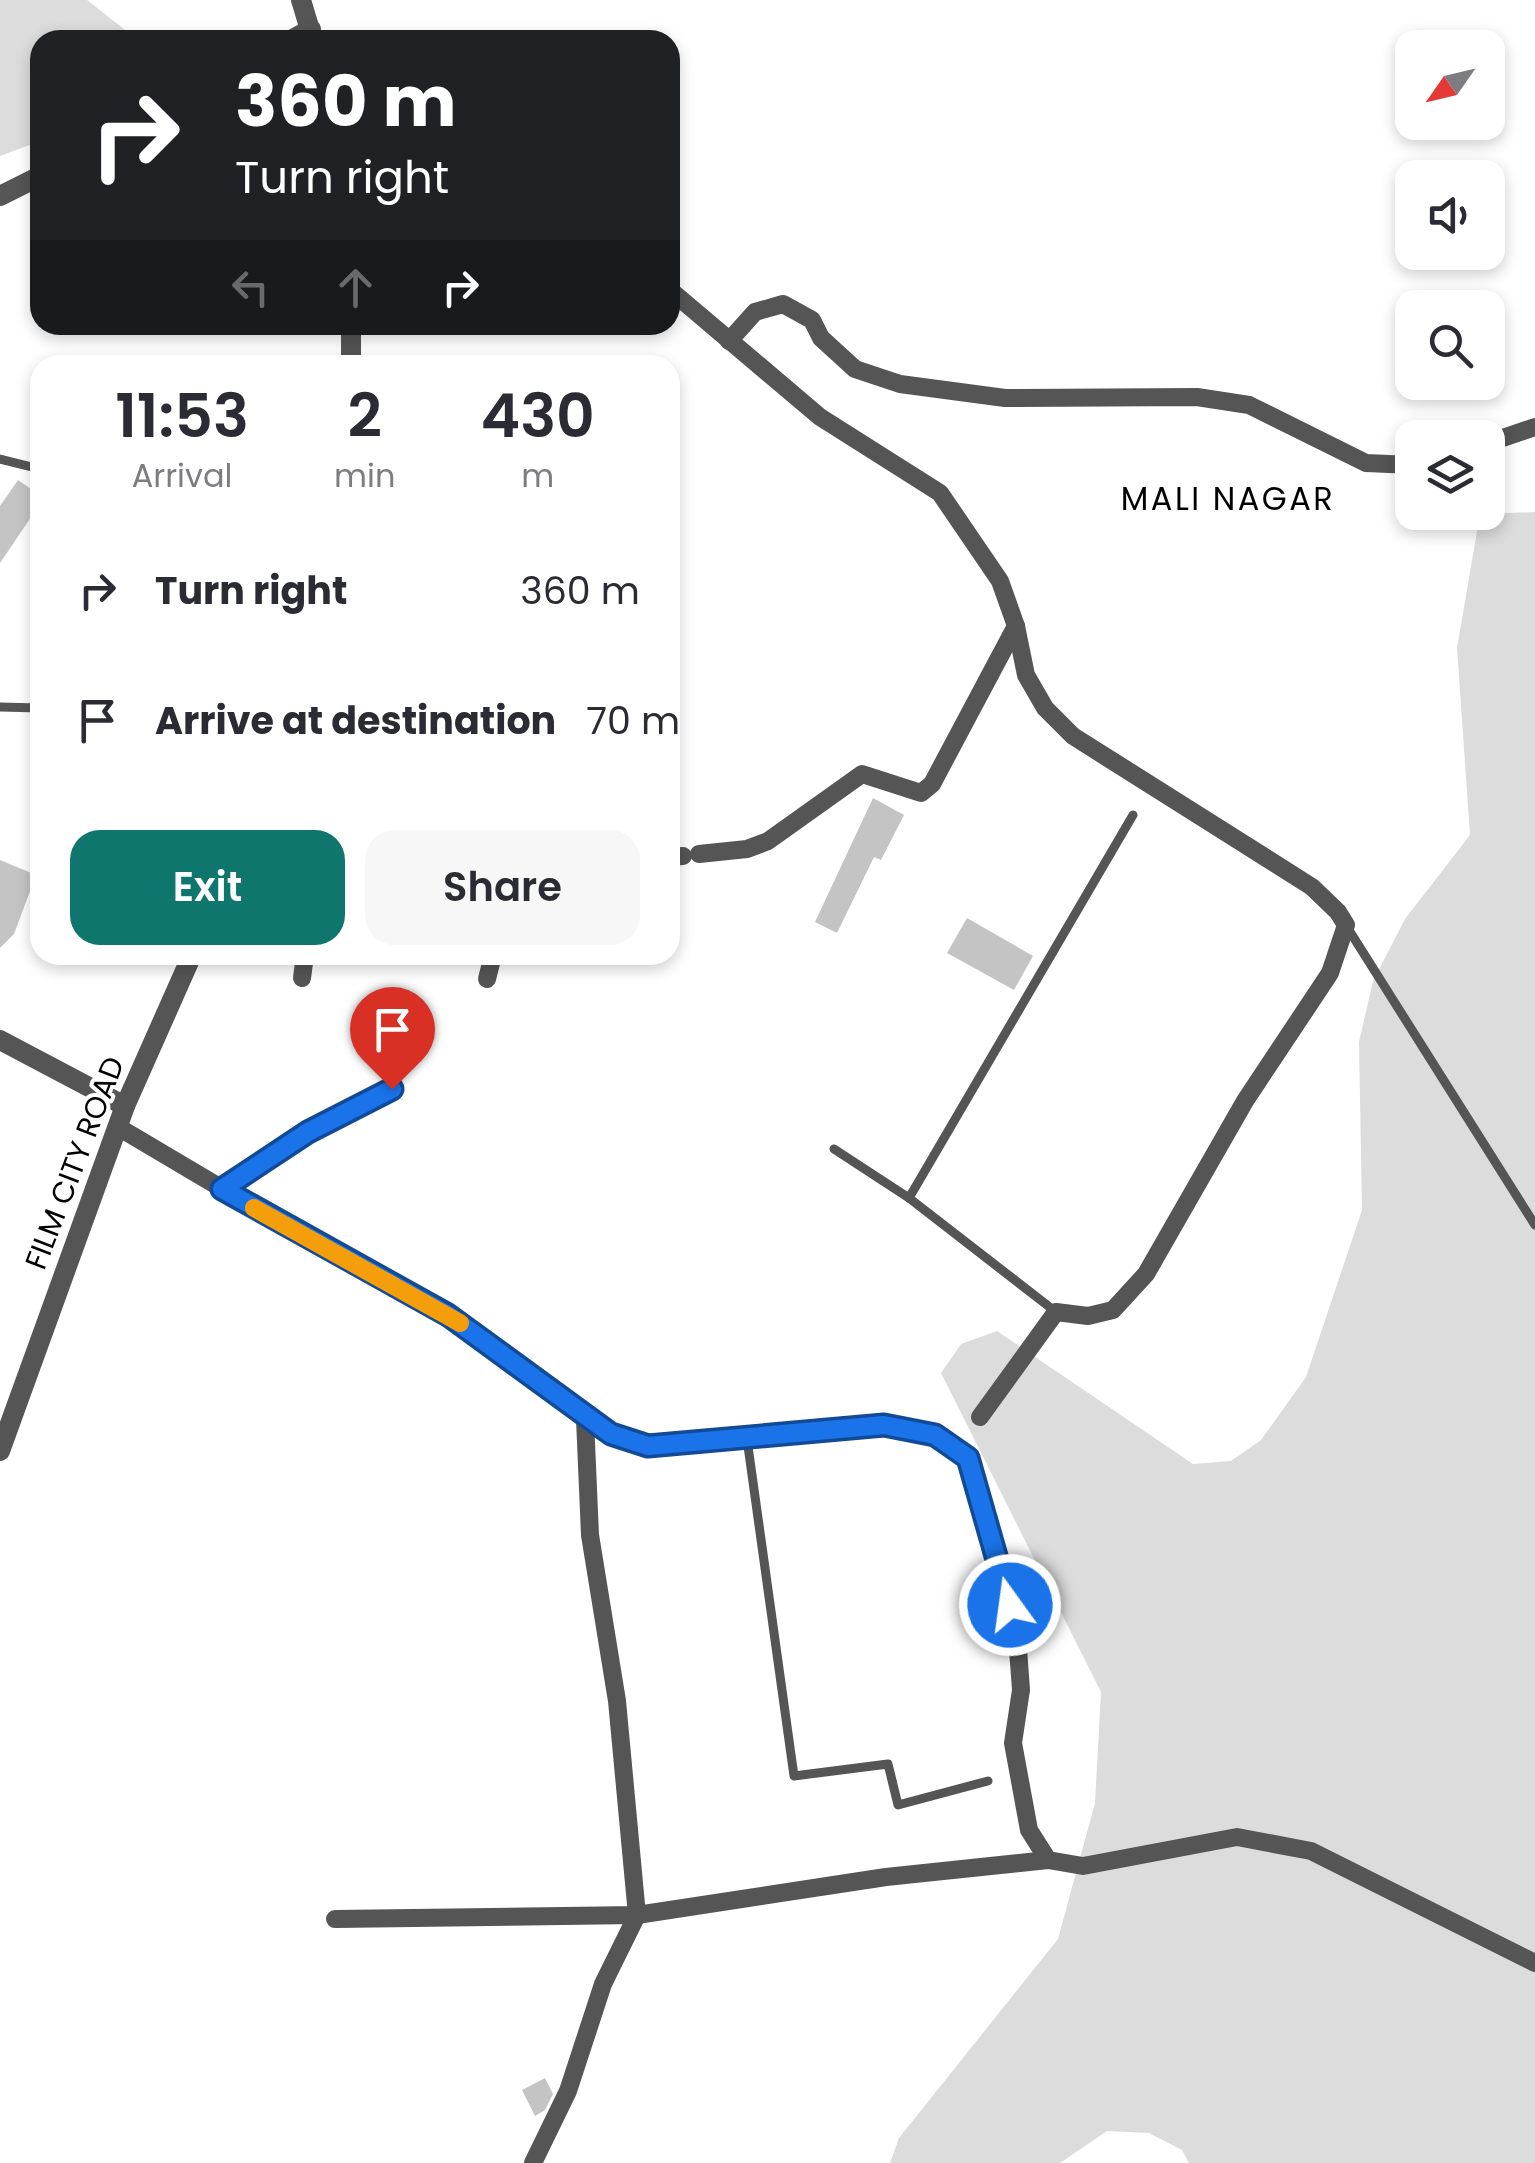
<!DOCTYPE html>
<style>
:root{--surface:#fff;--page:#f7f7f7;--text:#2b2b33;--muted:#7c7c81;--accent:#0f766e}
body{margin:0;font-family:Poppins,sans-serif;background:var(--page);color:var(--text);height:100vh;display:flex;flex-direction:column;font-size:38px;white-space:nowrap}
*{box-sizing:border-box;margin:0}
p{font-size:32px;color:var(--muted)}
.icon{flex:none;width:55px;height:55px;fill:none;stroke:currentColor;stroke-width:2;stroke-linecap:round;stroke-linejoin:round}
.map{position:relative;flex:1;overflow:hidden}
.details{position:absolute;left:30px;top:355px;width:650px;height:610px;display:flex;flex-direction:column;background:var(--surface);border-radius:30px;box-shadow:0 5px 15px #0003}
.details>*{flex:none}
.guide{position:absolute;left:30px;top:30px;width:650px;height:305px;border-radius:30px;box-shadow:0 5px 15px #0003;background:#202124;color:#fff;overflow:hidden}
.needle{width:65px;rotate:236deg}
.fabs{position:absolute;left:1395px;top:30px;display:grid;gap:20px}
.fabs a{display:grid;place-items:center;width:110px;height:110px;border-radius:20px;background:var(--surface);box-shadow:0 5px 15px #0003;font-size:50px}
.pin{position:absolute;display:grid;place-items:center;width:85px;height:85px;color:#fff;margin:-102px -42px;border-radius:50% 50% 50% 0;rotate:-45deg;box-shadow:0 0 10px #0007}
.pin .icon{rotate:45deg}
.me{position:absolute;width:110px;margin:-55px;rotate:346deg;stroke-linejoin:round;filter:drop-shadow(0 0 8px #0008)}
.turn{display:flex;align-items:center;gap:35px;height:210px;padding:0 40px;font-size:45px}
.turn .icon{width:130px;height:130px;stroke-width:2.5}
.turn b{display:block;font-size:70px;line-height:85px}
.lanes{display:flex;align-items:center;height:95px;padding:0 40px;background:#0003;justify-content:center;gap:50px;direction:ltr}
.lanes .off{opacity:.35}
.eta{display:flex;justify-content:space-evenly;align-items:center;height:170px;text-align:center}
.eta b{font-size:60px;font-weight:600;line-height:70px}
.primary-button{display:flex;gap:20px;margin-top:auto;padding:20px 40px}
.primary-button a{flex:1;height:115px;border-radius:30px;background:var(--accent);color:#fff;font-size:40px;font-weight:600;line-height:115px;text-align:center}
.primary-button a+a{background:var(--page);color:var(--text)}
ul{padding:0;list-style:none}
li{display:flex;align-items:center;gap:30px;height:130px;padding:0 40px}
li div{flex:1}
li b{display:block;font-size:38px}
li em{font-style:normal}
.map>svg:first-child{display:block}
</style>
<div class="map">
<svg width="1535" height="2163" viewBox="0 0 1535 2163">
<rect width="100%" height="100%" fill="#fff"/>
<g fill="#dcdcdc">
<polygon points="0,0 87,0 138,40 40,40 40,141 0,156"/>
<polygon points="1535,512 1535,2163 1189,2163 1182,2150 1149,2133 1107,2131 1060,2163 890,2163 899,2138 1058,1939 1095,1803 1101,1692 941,1373 961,1344 997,1331 1193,1464 1231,1461 1261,1440 1306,1377 1362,1210 1359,1042 1373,981 1405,919 1470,835 1457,648 1480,514"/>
</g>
<g fill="#c4c4c4">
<polygon points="18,480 40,495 40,504 0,563 0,506"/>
<polygon points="873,798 904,815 881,860 874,857 837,933 815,922"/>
<polygon points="0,860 36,875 14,934 0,948"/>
<polygon points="967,918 1033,956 1014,990 947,953"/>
<polygon points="545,2078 553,2094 545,2110 535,2116 522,2090"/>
</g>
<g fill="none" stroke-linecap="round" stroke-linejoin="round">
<g stroke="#555" stroke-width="9">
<polyline points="0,459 40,469"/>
<polyline points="0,707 40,708"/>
<polyline points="1347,927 1535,1225"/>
<polyline points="834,1149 909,1198 1056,1312"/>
<polyline points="909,1198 1133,815"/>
<polyline points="747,1439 794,1776 888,1764 898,1805 988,1781"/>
</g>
<g stroke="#555" stroke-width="18">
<polyline points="670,290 820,417 940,493 1000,581 1016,626 1026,675 1045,708 1073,736 1312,887 1338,912 1346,925 1330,973 1245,1101 1146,1274 1113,1310 1088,1316 1056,1312 980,1417"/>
<polyline points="729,341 755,312 783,304 812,320 821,338 855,369 900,384 1005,398 1197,397 1249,405 1366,463 1412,465"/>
<polyline points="1488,443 1535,427"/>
<polyline points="699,854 747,849 768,841 862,774 921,793 932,784 1016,626"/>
<polyline points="670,857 683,856"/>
<polyline points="302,978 305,955"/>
<polyline points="487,979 493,955"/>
<polyline points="118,1127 307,1239 449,1315 611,1434 648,1446 884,1425 935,1435 968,1458 1017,1635 1021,1690 1013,1743 1029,1830 1048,1860"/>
<polyline points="222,1189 308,1132 392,1089"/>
<polyline points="335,1919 637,1915 886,1877 1048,1860 1083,1866 1237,1837 1311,1851 1535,1963"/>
<polyline points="533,2163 568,2091 603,1984 637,1915 617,1701 590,1535 585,1419"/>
</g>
<g stroke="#555" stroke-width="20">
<polyline points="301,0 313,40"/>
<polyline points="291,40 311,29"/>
<polyline points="0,196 40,176"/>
<polyline points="351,365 351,325"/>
<polyline points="0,1040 125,1106"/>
<polyline points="0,1451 125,1106 192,955"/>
</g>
</g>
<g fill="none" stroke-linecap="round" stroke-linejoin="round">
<defs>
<polyline id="route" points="392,1089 308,1132 222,1189 448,1315 611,1434 648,1446 884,1425 935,1435 968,1458 1010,1605"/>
</defs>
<use href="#route" stroke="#114b97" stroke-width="25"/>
<use href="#route" stroke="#1a73e8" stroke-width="18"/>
<polyline stroke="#f59e0b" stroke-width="18" points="254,1208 460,1323"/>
</g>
<g text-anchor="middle" stroke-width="8" stroke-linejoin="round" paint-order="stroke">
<g font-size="30" fill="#000" stroke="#fff">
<text transform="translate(75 1163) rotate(-69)" y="10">FILM CITY ROAD</text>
</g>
<g font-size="32" letter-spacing="2.5" fill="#000" stroke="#fff">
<text x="1228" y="510">MALI NAGAR</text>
</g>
</g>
</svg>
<div class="fabs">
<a><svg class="needle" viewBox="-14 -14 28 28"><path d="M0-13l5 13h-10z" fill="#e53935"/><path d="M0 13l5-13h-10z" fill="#7c7c81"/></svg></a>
<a><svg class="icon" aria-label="sound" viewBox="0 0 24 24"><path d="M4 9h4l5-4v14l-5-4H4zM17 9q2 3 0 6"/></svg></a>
<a><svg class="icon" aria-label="search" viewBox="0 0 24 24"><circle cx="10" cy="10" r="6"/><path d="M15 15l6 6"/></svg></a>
<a><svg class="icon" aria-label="layers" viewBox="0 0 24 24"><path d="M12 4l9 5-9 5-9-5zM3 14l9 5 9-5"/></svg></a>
</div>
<div class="pin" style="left:392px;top:1089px;background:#d93025"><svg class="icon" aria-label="arrive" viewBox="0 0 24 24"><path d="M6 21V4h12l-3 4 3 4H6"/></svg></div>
<svg class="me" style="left:1010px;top:1605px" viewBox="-20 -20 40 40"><circle r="17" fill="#1a73e8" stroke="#fff" stroke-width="3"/><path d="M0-11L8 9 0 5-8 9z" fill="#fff"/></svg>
<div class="guide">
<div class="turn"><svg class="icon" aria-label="right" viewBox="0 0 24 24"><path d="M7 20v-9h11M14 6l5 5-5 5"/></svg><div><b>360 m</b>Turn right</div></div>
<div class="lanes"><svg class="icon off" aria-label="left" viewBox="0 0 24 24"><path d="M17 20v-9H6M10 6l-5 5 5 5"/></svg><svg class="icon off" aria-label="ahead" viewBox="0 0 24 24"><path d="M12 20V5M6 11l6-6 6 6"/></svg><svg class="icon" aria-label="right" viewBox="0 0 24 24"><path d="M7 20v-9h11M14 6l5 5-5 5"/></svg></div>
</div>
<section class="details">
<div class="eta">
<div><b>11:53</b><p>Arrival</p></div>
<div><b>2</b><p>min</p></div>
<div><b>430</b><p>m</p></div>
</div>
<ul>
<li><svg class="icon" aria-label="right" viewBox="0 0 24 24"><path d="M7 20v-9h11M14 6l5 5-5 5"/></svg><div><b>Turn right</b></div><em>360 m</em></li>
<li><svg class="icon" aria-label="arrive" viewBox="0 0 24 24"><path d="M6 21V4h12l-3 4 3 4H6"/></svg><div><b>Arrive at destination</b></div><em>70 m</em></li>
</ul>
<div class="primary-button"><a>Exit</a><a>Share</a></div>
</section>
</div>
